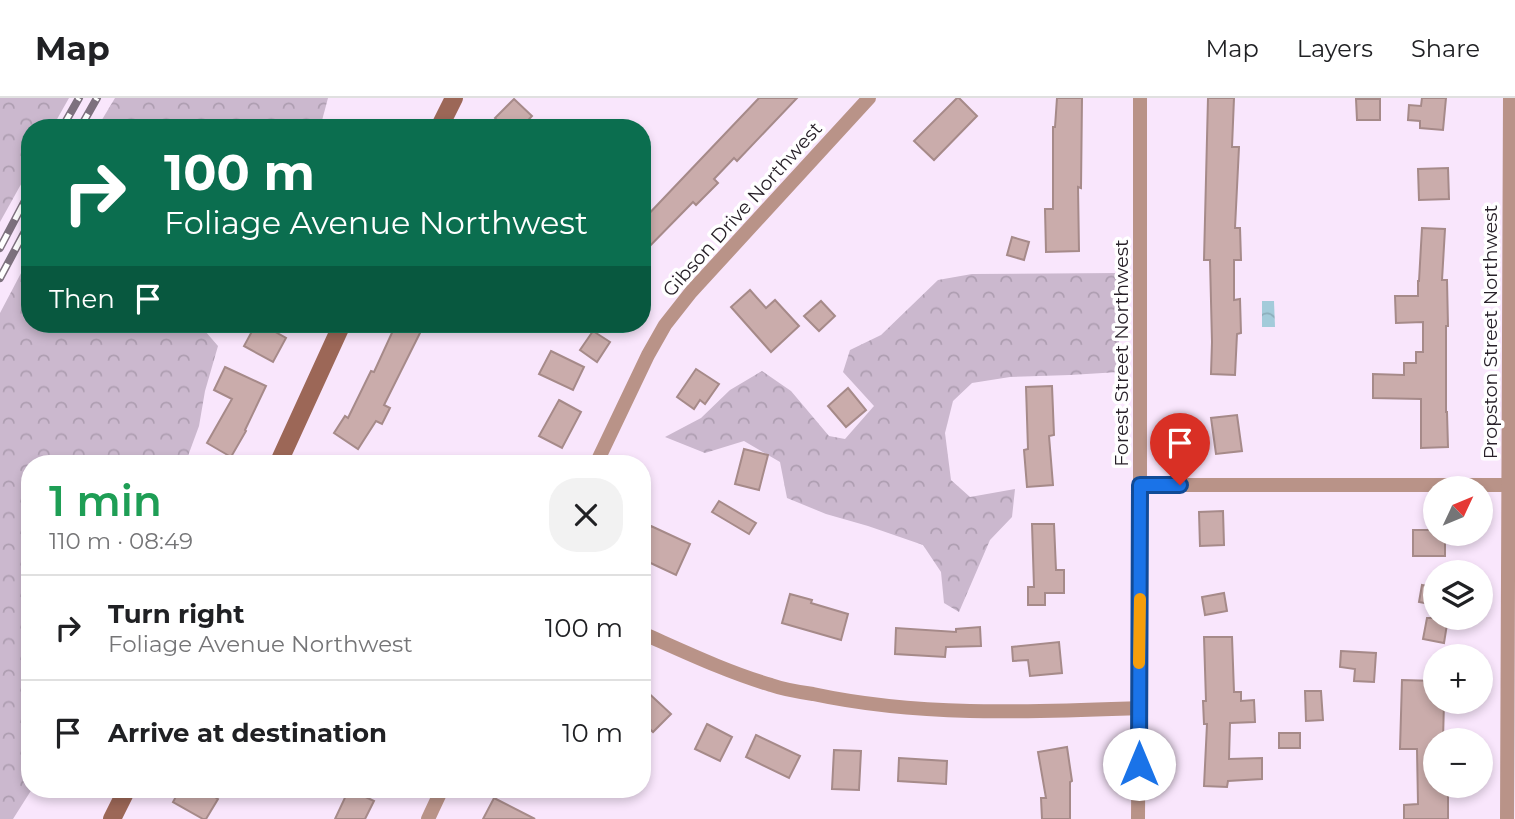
<!DOCTYPE html>
<meta charset="utf-8">
<style>
:root{--surface:#fff;--page:#f2f2f2;--text:#202124;--muted:#757577;--line:#e0e0e0}
body{margin:0;font-family:Montserrat,sans-serif;background:var(--page);color:var(--text);height:100vh;display:flex;flex-direction:column;font-size:26px;white-space:nowrap}
*{box-sizing:border-box;margin:0}
p{font-size:23px;color:var(--muted)}
.icon{flex:none;width:38px;height:38px;fill:none;stroke:currentColor;stroke-width:2;stroke-linecap:round;stroke-linejoin:round}
.map{position:relative;flex:1;overflow:hidden}
.side{position:absolute;left:21px;top:357px;width:630px;height:343px;display:flex;flex-direction:column;background:var(--surface);border-radius:28px;box-shadow:0 4px 10px #0003}
.side>*{flex:none}
.guide{position:absolute;left:21px;top:21px;width:630px;height:214px;border-radius:28px;box-shadow:0 4px 10px #0003;background:#0b6e4f;color:#fff;overflow:hidden}
.needle{width:46px;rotate:46deg}
.fabs{position:absolute;left:1423px;top:378px;display:grid;gap:14px}
.fabs a{display:grid;place-items:center;width:70px;height:70px;border-radius:50%;background:var(--surface);box-shadow:0 4px 10px #0003;font-size:35px}
.pin{position:absolute;display:grid;place-items:center;width:60px;height:60px;color:#fff;margin:-72px -30px;border-radius:50% 50% 50% 0;rotate:-45deg;box-shadow:0 0 7px #0007}
.pin .icon{rotate:45deg}
.me{position:absolute;width:77px;margin:-38px;rotate:0deg;stroke-linejoin:round;filter:drop-shadow(0 0 5px #0008)}
.turn{display:flex;align-items:center;gap:24px;height:147px;padding:0 28px;font-size:32px}
.turn .icon{width:91px;height:91px;stroke-width:2.5}
.turn b{display:block;font-size:49px;line-height:60px}
.then{display:flex;align-items:center;height:66px;padding:0 28px;background:#0003;gap:14px;font-size:26px}
.round{display:grid;place-items:center;flex:none;width:74px;height:74px;border-radius:28px;background:var(--page)}
.overview{display:flex;align-items:center;justify-content:space-between;height:119px;padding:0 28px}
h1{font-size:42px;font-weight:600;line-height:52px;color:#1e9e55}
ul{padding:0;list-style:none}
li{display:flex;align-items:center;gap:21px;height:105px;padding:0 28px;border-top:2px solid var(--line)}
li div{flex:1}
li b{display:block;font-size:26px}
li em{font-style:normal}
header{display:flex;align-items:center;gap:42px;box-sizing:border-box;height:98px;padding:0 35px;background:var(--surface);border-bottom:2px solid var(--line)}
header strong{font-size:33px}
nav{display:flex;gap:38px;margin-inline-start:auto;font-size:24px}
.map>svg:first-child{display:block}
</style>
<header>
<strong>Map</strong>
<nav><a>Map</a><a>Layers</a><a>Share</a></nav>
</header>
<div class="map">
<svg width="1515" height="721" viewBox="0 0 1515 721">
<defs>
<pattern id="forest-crowns" width="20" height="18" patternUnits="userSpaceOnUse" patternTransform="scale(1.75)"><rect width="20" height="18" fill="#cbb8ce"/><path d="M2 6a3 3 0 1 1 6 0M12 15a3 3 0 1 1 6 0" fill="none" stroke="#ae9eb1"/></pattern>
<pattern id="water-waves" width="16" height="10" patternUnits="userSpaceOnUse" patternTransform="scale(1.75)"><rect width="16" height="10" fill="#a3cbda"/><path d="M0 5q4-4 8 0t8 0" fill="none" stroke="#8caebb"/></pattern>
</defs>
<rect width="100%" height="100%" fill="#f9e6fc"/>
<g fill="url(#forest-crowns)">
<polygon points="0,0 69,0 52,30 30,30 30,70 0,124"/>
<polygon points="115,0 328,0 320,30 97,30"/>
<polygon points="30,158 30,226 199,226 218,248 205,293 199,328 185,366 30,366 30,691 32,691 13,721 0,721 0,215"/>
<polygon points="1119,175 1119,274 1070,277 1010,279 972,285 953,303 945,335 951,382 970,399 1015,391 1012,419 990,442 959,514 944,505 941,474 923,447 868,428 826,416 787,400 780,364 744,343 705,355 665,339 701,320 730,292 762,273 791,293 829,338 845,341 874,308 843,274 850,252 881,237 938,182 972,176"/>
</g>
<polygon fill="url(#water-waves)" points="1262,203 1274,203 1275,229 1262,229"/>
<g fill="#caacab" stroke="#a68a89" stroke-width="2">
<polygon points="759,0 797,0 737,63 734,60 714,81 718,85 696,107 693,104 642,156 642,123"/>
<polygon points="957,0 959,0 977,18 934,62 914,43"/>
<polygon points="1057,0 1082,0 1081,90 1078,89 1079,153 1046,154 1045,111 1053,111 1053,29 1055,29"/>
<polygon points="1208,0 1234,0 1232,49 1239,49 1235,130 1240,130 1241,162 1234,162 1234,202 1240,201 1241,235 1237,236 1235,277 1211,276 1212,244 1210,162 1204,162"/>
<polygon points="1422,0 1446,0 1443,32 1420,30 1420,23 1408,22 1409,7 1421,8"/>
<polygon points="514,1 532,18 521,30 504,30 495,20"/>
<polygon points="1356,1 1380,1 1380,22 1357,22"/>
<polygon points="1448,70 1449,101 1419,102 1418,71"/>
<polygon points="1422,130 1445,131 1442,182 1447,182 1448,228 1446,228 1446,314 1447,314 1448,349 1421,350 1421,301 1373,300 1373,276 1404,277 1404,265 1416,265 1416,254 1423,254 1423,224 1396,225 1395,198 1418,198 1418,183 1419,183"/>
<polygon points="1012,139 1029,144 1024,162 1007,157"/>
<polygon points="750,192 766,210 775,202 799,228 771,254 731,209"/>
<polygon points="821,203 835,218 819,233 804,218"/>
<polygon points="256,226 261,226 286,240 273,264 244,248"/>
<polygon points="396,226 411,226 422,231 384,307 390,310 382,326 376,323 358,351 334,335 345,318 348,320 371,273 374,274"/>
<polygon points="593,233 610,244 597,264 580,252"/>
<polygon points="551,253 584,269 573,292 539,276"/>
<polygon points="225,269 266,288 245,332 246,333 231,359 207,345 232,301 214,292"/>
<polygon points="696,271 719,286 705,306 700,302 694,311 677,299"/>
<polygon points="1052,288 1054,337 1049,338 1053,387 1027,389 1024,352 1028,351 1026,289"/>
<polygon points="848,290 866,312 846,329 828,308"/>
<polygon points="559,302 581,314 562,350 539,338"/>
<polygon points="1237,317 1242,353 1216,356 1211,320"/>
<polygon points="744,351 768,357 759,392 735,386"/>
<polygon points="719,403 756,425 749,436 712,414"/>
<polygon points="1223,413 1224,447 1200,448 1199,414"/>
<polygon points="1032,426 1054,426 1056,472 1064,472 1064,495 1045,495 1045,507 1028,507 1028,489 1034,489"/>
<polygon points="651,428 690,446 676,477 642,461 642,446"/>
<polygon points="1413,432 1435,432 1435,436 1445,436 1445,458 1413,458"/>
<polygon points="1422,487 1435,489 1435,507 1419,504"/>
<polygon points="1224,495 1227,513 1205,517 1202,499"/>
<polygon points="790,496 812,502 811,505 848,516 841,542 782,525"/>
<polygon points="1427,520 1448,520 1444,545 1423,541"/>
<polygon points="980,529 981,548 946,549 945,559 895,556 896,530 956,534 956,531"/>
<polygon points="1204,539 1232,539 1234,594 1241,594 1241,603 1254,602 1255,624 1230,625 1229,661 1262,660 1262,681 1228,683 1227,689 1204,688 1207,626 1204,626 1203,603 1206,603"/>
<polygon points="1059,544 1062,575 1030,578 1028,562 1013,563 1012,549"/>
<polygon points="1341,553 1376,555 1374,584 1354,583 1355,571 1340,569"/>
<polygon points="1402,582 1435,583 1435,604 1444,604 1443,642 1435,642 1435,688 1448,688 1448,721 1404,721 1404,707 1418,706 1417,651 1400,651"/>
<polygon points="642,589 671,616 653,634 642,624"/>
<polygon points="1305,593 1321,593 1323,622 1306,623"/>
<polygon points="707,626 732,639 720,663 695,651"/>
<rect x="1279" y="635" width="21" height="15"/>
<polygon points="756,637 800,658 789,680 746,659"/>
<polygon points="1067,649 1072,683 1070,684 1070,721 1042,721 1041,700 1046,700 1038,654"/>
<polygon points="834,652 861,653 859,692 832,691"/>
<polygon points="899,660 947,663 946,686 898,683"/>
<polygon points="180,691 201,691 218,701 206,721 203,721 173,704"/>
<polygon points="349,691 374,703 365,721 335,721"/>
<polygon points="494,700 535,721 483,721"/>
</g>
<g fill="none" stroke-linecap="round" stroke-linejoin="round">
<g stroke="#b99388" stroke-width="14">
<polyline points="596,366 648,257 665,227 691,194 869,0"/>
<polyline points="1140,387 1515,387"/>
<path d="M642 535C685 554 727 574 771 587 785 592 799 594 813 596 920 619 1030 614 1139 610"/>
<polyline points="428,721 442,691"/>
<polyline points="1138,721 1140,387 1140,0"/>
<polyline points="1507,721 1510,0"/>
</g>
<g stroke="#9c6757" stroke-width="18">
<polyline points="439,30 454,0"/>
<polyline points="278,366 342,226"/>
<polyline points="112,721 127,691"/>
</g>
<defs>
<g id="rail">
<polyline points="62,30 79,0"/>
<polyline points="80,30 97,0"/>
<polyline points="0,150 30,93"/>
<polyline points="0,180 30,124"/>
</g>
</defs>
<use href="#rail" stroke="#7d717e" stroke-width="8"/>
<use href="#rail" stroke="#fff" stroke-width="5" stroke-dasharray="16" stroke-linecap="butt"/>
</g>
<g fill="none" stroke-linecap="round" stroke-linejoin="round">
<defs>
<polyline id="route" points="1139,666 1140,387 1180,387"/>
</defs>
<use href="#route" stroke="#114b97" stroke-width="18"/>
<use href="#route" stroke="#1a73e8" stroke-width="12"/>
<polyline stroke="#f59e0b" stroke-width="12" points="1139,565 1140,501"/>
</g>
<g text-anchor="middle" stroke-width="7" stroke-linejoin="round" paint-order="stroke">
<g font-size="19" fill="#282129" stroke="#fff">
<text transform="translate(742 111) rotate(-48)" y="7">Gibson Drive Northwest</text>
<text transform="translate(1490 234) rotate(-90)" y="7">Propston Street Northwest</text>
<text transform="translate(1121 255) rotate(-90)" y="7">Forest Street Northwest</text>
</g>
</g>
</svg>
<div class="fabs">
<a><svg class="needle" viewBox="-14 -14 28 28"><path d="M0-13l5 13h-10z" fill="#e53935"/><path d="M0 13l5-13h-10z" fill="#757577"/></svg></a>
<a><svg class="icon" aria-label="layers" viewBox="0 0 24 24"><path d="M12 4l9 5-9 5-9-5zM3 14l9 5 9-5"/></svg></a>
<a>+</a>
<a>−</a>
</div>
<div class="pin" style="left:1180px;top:387px;background:#d93025"><svg class="icon" aria-label="arrive" viewBox="0 0 24 24"><path d="M6 21V4h12l-3 4 3 4H6"/></svg></div>
<svg class="me" style="left:1139px;top:666px" viewBox="-20 -20 40 40"><circle r="19" fill="#fff"/><path d="M0-13L10 11 0 6-10 11z" fill="#1a73e8"/></svg>
<div class="guide">
<div class="turn"><svg class="icon" aria-label="right" viewBox="0 0 24 24"><path d="M7 20v-9h11M14 6l5 5-5 5"/></svg><div><b>100 m</b>Foliage Avenue Northwest</div></div>
<div class="then">Then<svg class="icon" aria-label="arrive" viewBox="0 0 24 24"><path d="M6 21V4h12l-3 4 3 4H6"/></svg></div>
</div>
<section class="side">
<div class="overview"><div><h1>1 min</h1><p>110 m · 08:49</p></div><a class="round"><svg class="icon" aria-label="close" viewBox="0 0 24 24"><path d="M6 6l12 12M18 6L6 18"/></svg></a></div>
<ul>
<li><svg class="icon" aria-label="right" viewBox="0 0 24 24"><path d="M7 20v-9h11M14 6l5 5-5 5"/></svg><div><b>Turn right</b><p>Foliage Avenue Northwest</p></div><em>100 m</em></li>
<li><svg class="icon" aria-label="arrive" viewBox="0 0 24 24"><path d="M6 21V4h12l-3 4 3 4H6"/></svg><div><b>Arrive at destination</b></div><em>10 m</em></li>
</ul>
</section>
</div>
